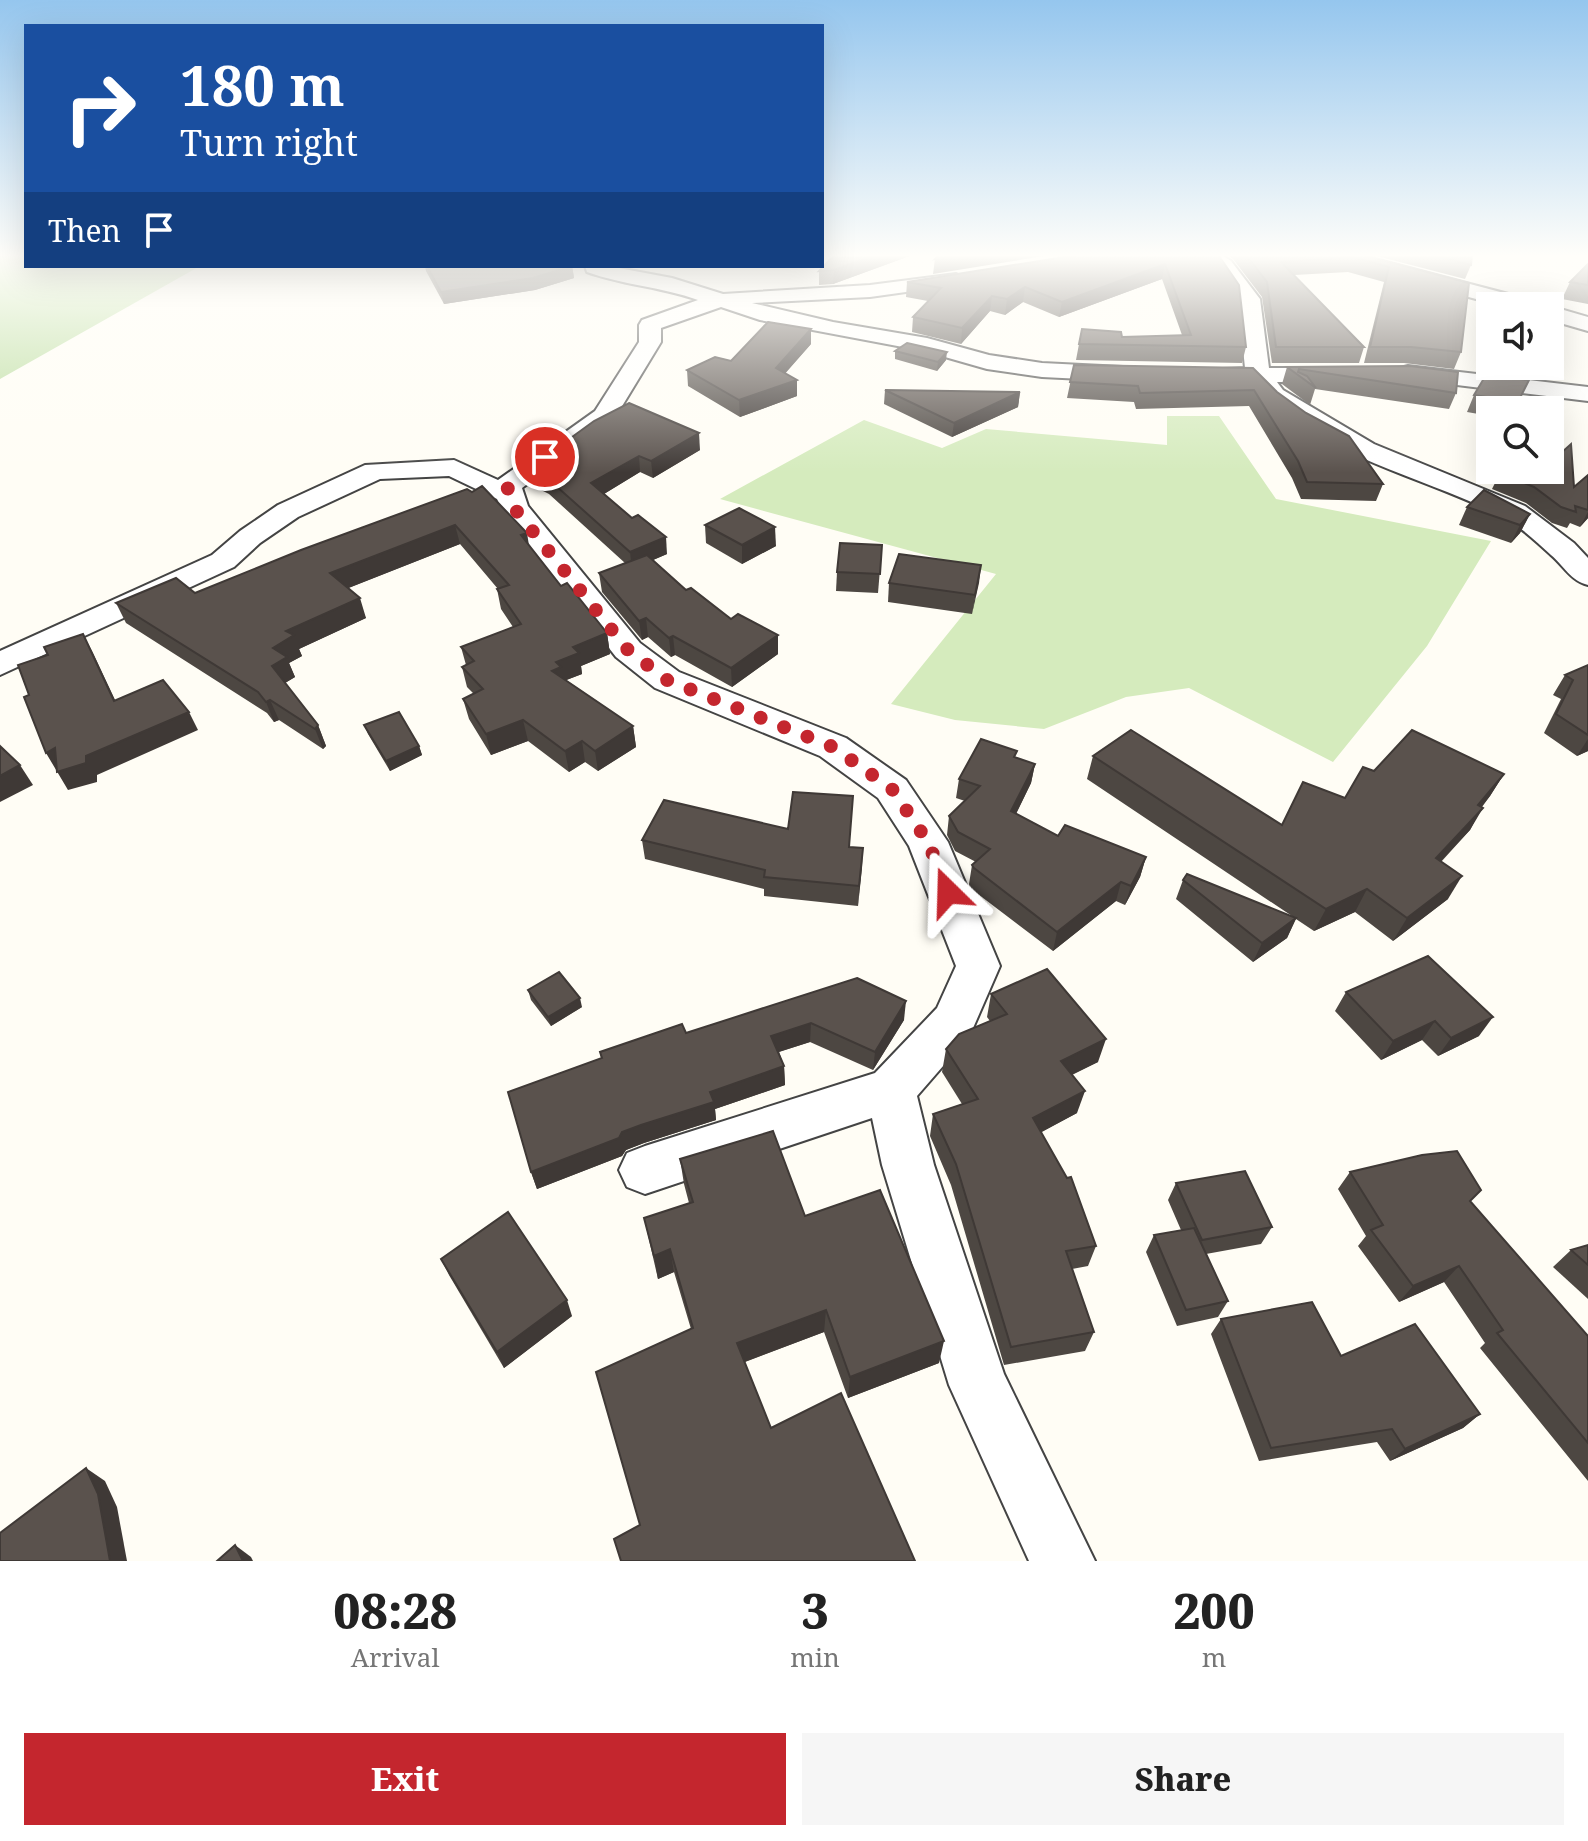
<!DOCTYPE html>
<style>
:root{--surface:#fff;--page:#f6f6f6;--text:#222;--muted:#767676;--accent:#c4262e}
body{margin:0;font-family:"Noto Serif",serif;background:var(--page);color:var(--text);height:100vh;display:flex;flex-direction:column;font-size:30px;white-space:nowrap}
*{box-sizing:border-box;margin:0}
p{font-size:26px;color:var(--muted)}
.icon{flex:none;width:44px;height:44px;fill:none;stroke:currentColor;stroke-width:2;stroke-linecap:round;stroke-linejoin:round}
.map{position:relative;height:1561px;overflow:hidden}
.panel{display:flex;flex-direction:column;background:var(--surface);flex:1}
.panel>*{flex:none}
.top-card{position:absolute;left:24px;top:24px;width:800px;height:244px;border-radius:0px;box-shadow:0 8px 32px #0002;background:#1a4fa0;color:#fff;overflow:hidden}
.buttons{position:absolute;left:1476px;top:292px;display:grid;gap:16px}
.buttons a{display:grid;place-items:center;width:88px;height:88px;border-radius:0px;background:var(--surface);box-shadow:0 8px 32px #0002;font-size:40px}
.pin{position:absolute;display:grid;place-items:center;width:68px;height:68px;color:#fff;margin:-34px;border:4px solid #fff;border-radius:50%;box-shadow:0 2px 8px #0007}
.me{position:absolute;width:88px;margin:-44px;rotate:338deg;stroke-linejoin:round;filter:drop-shadow(0 0 6px #0008)}
.turn{display:flex;align-items:center;gap:28px;height:168px;padding:0 24px;font-size:36px}
.turn .icon{width:104px;height:104px;stroke-width:2.5}
.turn b{display:block;font-size:56px;line-height:68px}
.then{display:flex;align-items:center;height:76px;padding:0 24px;background:#0003;gap:16px;font-size:30px}
.eta{display:flex;justify-content:space-evenly;align-items:center;height:136px;text-align:center}
.eta b{font-size:48px;font-weight:800;line-height:56px}
.primary-button{display:flex;gap:16px;margin-top:auto;padding:16px 24px}
.primary-button a{flex:1;height:92px;border-radius:0px;background:var(--accent);color:#fff;font-size:32px;font-weight:800;line-height:92px;text-align:center}
.primary-button a+a{background:var(--page);color:var(--text)}
.map>svg:first-child{display:block}
</style>
<div class="map">
<svg width="1588" height="1561" viewBox="0 0 1588 1561">
<rect width="100%" height="100%" fill="#fffdf5"/>
<polygon fill="#d5ebbd" points="1167,416 1219,416 1276,499 1491,541 1427,646 1333,762 1189,688 1126,697 1044,729 955,720 891,704 996,574 720,499 864,420 942,448 986,429 1167,445"/>
<polygon fill="#b9dc9c" points="0,254 26,254 26,266 200,266 0,379"/>
<g fill="none" stroke-linecap="round" stroke-linejoin="round">
<defs>
<g id="minor">
<path d="M1194 254H1220L1231 261 1260 299 1269 368H1335L1343 370 1347 375 1343 380 1335 382H1277L1283 390 1374 444 1525 506 1574 543 1588 558V585C1571 581 1564 566 1551 555 1537 542 1520 526 1503 517 1425 476 1308 454 1251 382L1200 380 1196 375 1200 370 1245 368 1238 299 1217 269Z"/>
<polygon points="1321,254 1356,254 1535,301 1538,306 1502,306 1324,258"/>
<path d="M585 266H608L672 278 723 294 870 285 956 274 966 280 963 284 870 297 752 303 833 322 927 338 989 355 1042 363 1123 367 1131 369 1135 374 1131 379 1123 381 1042 377 987 369 924 351 760 320 721 307 661 328V342L613 421 522 488 528 506 640 643 679 672 846 738 906 780 948 842 1000 966 970 1035 917 1096 934 1165 1004 1374 1095 1561H1029L949 1385 882 1165 872 1118 645 1194 627 1187 619 1170 627 1153 645 1146 875 1073 937 1008 956 966 909 846 878 798 820 756 655 688 616 657 504 514 497 499 449 476 380 479 298 517 260 543 234 567 0 675V651L212 555 240 531 278 505 365 465 454 460 498 480 595 411 639 342V325L642 320 698 300C662 287 623 285 587 272Z"/>
<polygon points="1550,306 1588,317 1588,331 1550,320"/>
<polygon points="1408,366 1588,387 1588,401 1400,378 1396,373 1400,368"/>
</g>
</defs>
<use href="#minor" stroke="#444" stroke-width="4"/>
<use href="#minor" fill="#fff" fill-rule="evenodd"/>
</g>
<g fill="#4d4742">
<polygon points="823,254 915,254 833,284 819,285 819,271 835,255 830,257"/>
<polygon points="1216,254 1246,347 1242,363 1076,360 1079,344 1122,337 1182,335 1162,279 1059,317 1023,302 1005,315 990,311 961,344 912,332 913,317 928,301 906,297 907,282"/>
<polygon points="1226,254 1359,254 1469,283 1461,352 1454,369 1404,363 1364,363 1384,282 1348,272 1294,275 1364,347 1359,363 1272,363 1262,297 1233,259"/>
<polygon points="1369,254 1472,254 1471,265 1465,279"/>
<polygon points="1588,264 1588,304 1562,299 1570,282"/>
<polygon points="425,266 572,266 574,278 535,290 444,304 426,271"/>
<polygon points="811,344 785,373 797,396 740,417 688,386 687,370"/>
<polygon points="895,351 946,360 937,371 895,359"/>
<polygon points="1074,365 1277,392 1383,484 1376,501 1301,499 1292,478 1249,406 1136,409 1134,402 1067,398"/>
<polygon points="1492,366 1536,366 1530,377 1489,373"/>
<polygon points="1287,367 1456,393 1449,409 1315,389 1310,405 1282,384"/>
<polygon points="1529,380 1514,410 1490,410 1490,416 1467,412 1474,395"/>
<polygon points="885,390 1020,392 1018,407 952,437 884,404"/>
<polygon points="594,421 700,450 653,478 640,472 604,494 667,554 653,560 686,590 778,654 732,687 675,655 671,657 648,637 642,640 602,592 599,573 625,563 549,494 531,485 528,469"/>
<polygon points="1500,473 1536,477 1574,487 1588,475 1588,518 1580,527 1570,523 1567,528 1552,523 1526,503 1492,489"/>
<polygon points="467,489 529,545 561,586 607,633 610,654 581,666 582,674 566,680 633,726 636,747 598,771 585,762 569,772 528,741 491,755 469,719 463,699 474,694 467,687 462,667 466,665 461,647 513,627 501,609 497,589 498,589 460,544 348,588 366,618 299,649 302,656 289,663 295,677 285,683 318,725 326,746 323,749 279,720 274,722 267,713 126,623 116,603 195,593"/>
<polygon points="1467,507 1530,514 1520,533 1511,543 1459,525"/>
<polygon points="705,525 776,546 742,564 706,543"/>
<polygon points="882,545 878,593 836,591 837,572"/>
<polygon points="981,565 972,614 888,602 889,583"/>
<polygon points="1588,665 1588,751 1577,756 1544,733 1561,699 1553,695 1565,675"/>
<polygon points="364,725 419,746 422,755 390,771 368,734"/>
<polygon points="1093,756 1282,825 1345,798 1374,771 1504,774 1490,796 1482,807 1470,830 1441,862 1448,899 1393,941 1355,912 1314,931 1296,919 1287,938 1253,962 1176,899 1183,880 1292,916 1087,779"/>
<polygon points="1016,758 1035,764 1031,783 1016,814 1058,836 1146,857 1140,877 1125,905 1116,901 1053,951 970,888 969,884 972,865 976,862 955,851 947,835 949,816 965,801 956,798 959,779"/>
<polygon points="642,840 863,848 858,906 764,896 764,889 645,859"/>
<polygon points="857,978 904,1020 873,1070 810,1042 779,1052 784,1066 785,1085 715,1109 716,1120 644,1143 626,1150 622,1156 537,1189 531,1172 601,1058 600,1052 686,1033"/>
<polygon points="528,990 582,1007 551,1026 531,1000"/>
<polygon points="1346,992 1479,1036 1438,1056 1422,1040 1381,1060 1335,1011"/>
<polygon points="991,994 1098,1062 1072,1075 1077,1113 1041,1132 1096,1246 1088,1266 1072,1269 1094,1332 1085,1351 1004,1365 951,1185 930,1136 933,1114 962,1104 942,1072 946,1049 990,1021 987,1017"/>
<polygon points="680,1159 805,1216 939,1363 848,1398 824,1332 745,1362 640,1525 691,1329 674,1272 658,1279 644,1218 689,1203 684,1184"/>
<polygon points="1350,1172 1481,1190 1470,1201 1588,1336 1588,1481 1480,1348 1485,1343 1444,1282 1399,1302 1358,1246 1366,1236 1338,1189"/>
<polygon points="1176,1183 1272,1227 1261,1244 1206,1254 1228,1301 1218,1317 1177,1326 1146,1252 1154,1235 1181,1230 1168,1200"/>
<polygon points="1588,1245 1588,1299 1553,1267 1571,1250"/>
<polygon points="441,1259 572,1316 504,1368 449,1275"/>
<polygon points="1221,1319 1341,1356 1480,1414 1463,1428 1390,1461 1377,1442 1259,1461 1211,1334"/>
</g>
<g fill="#3f3936">
<polygon points="878,254 915,254 833,284 834,270"/>
<polygon points="964,254 1056,254 933,274 935,259"/>
<polygon points="1165,264 1162,279 1059,317 1062,302"/>
<polygon points="572,266 574,278 535,290 444,304 441,292"/>
<polygon points="1025,287 1023,302 1005,315 1007,299"/>
<polygon points="992,296 990,311 961,344 962,328"/>
<polygon points="811,329 811,344 776,384 776,368"/>
<polygon points="947,352 946,360 937,371 938,362"/>
<polygon points="797,380 797,396 740,417 739,400"/>
<polygon points="1020,392 1018,407 952,437 954,423"/>
<polygon points="699,433 700,450 653,478 651,461"/>
<polygon points="639,456 640,472 594,500 591,483"/>
<polygon points="1588,512 1588,518 1580,527"/>
<polygon points="1530,514 1520,533 1511,543 1520,525"/>
<polygon points="455,525 460,544 336,593 330,573"/>
<polygon points="775,527 776,546 742,564 742,545"/>
<polygon points="527,533 530,552 521,535"/>
<polygon points="666,537 667,554 632,569 630,552"/>
<polygon points="981,565 979,583 972,614 975,595"/>
<polygon points="360,598 366,618 299,649 302,656 289,663 295,677 280,686 272,666 273,648 286,631"/>
<polygon points="646,618 648,637 642,640 639,621"/>
<polygon points="607,633 610,654 581,666 582,674 564,681 552,671 556,662 573,647"/>
<polygon points="83,634 93,653 124,719 114,701"/>
<polygon points="778,635 778,654 732,687 731,668"/>
<polygon points="673,636 675,655 671,657 669,638"/>
<polygon points="270,700 279,720 274,722 266,702"/>
<polygon points="189,712 198,730 97,775 97,782 68,790 46,753 55,748 86,756"/>
<polygon points="523,720 528,741 491,755 486,734"/>
<polygon points="318,725 326,746 323,749 315,729"/>
<polygon points="633,726 636,747 598,771 595,751"/>
<polygon points="1588,739 1588,751 1577,756"/>
<polygon points="582,741 585,762 569,772 565,751"/>
<polygon points="419,746 422,755 390,771 386,761"/>
<polygon points="1035,764 1031,783 1008,830 1011,811"/>
<polygon points="20,765 33,785 0,802 0,776"/>
<polygon points="1504,774 1490,796 1465,827 1483,808 1470,830 1422,881 1436,858"/>
<polygon points="863,848 862,868 858,906 859,886"/>
<polygon points="1146,857 1140,877 1125,905 1131,886"/>
<polygon points="1462,876 1448,899 1393,941 1407,918"/>
<polygon points="1121,882 1116,901 1053,951 1057,932"/>
<polygon points="1367,889 1355,912 1314,931 1326,909"/>
<polygon points="1296,918 1287,938 1253,962 1262,943"/>
<polygon points="580,998 582,1007 551,1026 548,1017"/>
<polygon points="906,1001 904,1020 873,1070 875,1052"/>
<polygon points="1493,1017 1479,1036 1438,1056 1451,1038"/>
<polygon points="1435,1021 1422,1040 1381,1060 1393,1041"/>
<polygon points="811,1023 810,1042 772,1054 771,1036"/>
<polygon points="1106,1039 1098,1062 1054,1083 1061,1061"/>
<polygon points="784,1066 785,1085 715,1109 716,1120 644,1143 626,1150 622,1156 537,1189 531,1172 622,1132 710,1092"/>
<polygon points="1085,1091 1077,1113 1027,1140 1033,1118"/>
<polygon points="670,1249 674,1272 658,1279 654,1256"/>
<polygon points="1459,1266 1444,1282 1399,1302 1413,1286"/>
<polygon points="567,1300 572,1316 504,1368 497,1352"/>
<polygon points="826,1310 824,1332 739,1364 737,1343"/>
<polygon points="944,1341 939,1363 848,1398 850,1377"/>
<polygon points="1480,1414 1463,1428 1390,1461 1405,1449"/>
<polygon points="86,1468 105,1481 117,1507 127,1561 110,1561"/>
<polygon points="235,1545 251,1557 253,1561 243,1561"/>
</g>
<g fill="#5a524d" stroke="#3f3936" stroke-width="2">
<polygon points="835,254 878,254 834,270 819,271"/>
<polygon points="940,254 964,254 935,259"/>
<polygon points="1083,254 1216,254 1219,256 1239,285 1246,347 1079,344 1082,329 1121,332 1122,337 1191,335 1165,264 1062,302 1025,287 1007,299 992,296 962,328 913,317 941,288 907,282"/>
<polygon points="1245,254 1359,254 1469,283 1461,352 1411,347 1370,347 1389,267 1353,257 1281,262 1364,347 1276,347 1267,282"/>
<polygon points="1431,254 1472,254 1471,265"/>
<polygon points="1588,264 1588,285 1570,282"/>
<polygon points="427,266 572,266 533,278 441,292"/>
<polygon points="768,322 811,329 776,368 797,380 739,400 687,370 715,357 731,361"/>
<polygon points="907,343 947,352 938,362 895,351"/>
<polygon points="1074,365 1253,368 1277,392 1306,413 1349,436 1383,484 1307,482 1298,461 1254,390 1140,393 1138,386 1070,382"/>
<polygon points="1410,366 1458,372 1456,393 1299,369 1298,372 1307,376 1316,388 1287,367"/>
<polygon points="1486,375 1529,380 1518,402 1474,395"/>
<polygon points="885,390 1020,392 954,423"/>
<polygon points="629,403 699,433 651,461 639,456 591,483 632,518 638,515 666,537 630,552 546,477 528,469 594,421"/>
<polygon points="1571,444 1574,487 1588,475 1588,510 1575,506 1576,512 1561,507 1534,487 1500,473 1503,470 1519,470 1536,477 1543,470 1550,470 1550,463"/>
<polygon points="482,486 527,533 521,535 561,586 567,583 607,633 573,647 579,653 556,662 561,667 552,671 633,726 595,751 582,741 565,751 523,720 486,734 463,699 483,689 462,667 474,661 461,647 521,624 497,589 509,585 455,525 330,573 360,598 286,631 294,635 273,648 287,657 272,666 318,725 315,729 270,700 266,702 258,692 116,603 176,578 195,593 301,550 467,489 472,492"/>
<polygon points="1484,490 1530,514 1520,525 1467,507"/>
<polygon points="739,508 775,527 742,545 705,525"/>
<polygon points="840,543 882,545 880,574 837,572"/>
<polygon points="899,554 981,565 975,595 889,583"/>
<polygon points="647,555 686,590 691,588 731,619 738,614 778,635 731,668 673,636 669,638 646,618 639,621 599,573"/>
<polygon points="83,634 114,701 163,680 189,712 86,756 86,763 57,772 55,748 46,753 24,697 29,695 18,665 48,655 44,647"/>
<polygon points="1588,665 1588,735 1556,714 1573,680 1565,675"/>
<polygon points="399,712 419,746 386,761 364,725"/>
<polygon points="1131,730 1282,825 1303,782 1345,798 1363,767 1374,771 1412,730 1504,774 1478,805 1483,808 1436,858 1462,876 1407,918 1367,889 1326,909 1093,756"/>
<polygon points="981,739 1017,751 1014,757 1035,764 1011,811 1058,836 1065,825 1146,857 1131,886 1121,882 1057,932 974,868 972,865 990,849 958,832 949,816 980,786 959,779"/>
<polygon points="0,746 20,765 0,776"/>
<polygon points="793,792 853,796 849,847 863,848 859,886 764,877 765,870 642,840 664,800 788,829"/>
<polygon points="1187,874 1296,918 1262,943 1183,880"/>
<polygon points="1428,956 1493,1017 1451,1038 1435,1021 1393,1041 1346,992"/>
<polygon points="1047,969 1106,1039 1061,1061 1085,1091 1033,1118 1067,1178 1071,1177 1096,1246 1066,1251 1094,1332 1011,1347 956,1164 933,1114 978,1099 946,1049 959,1034 1007,1014 991,994"/>
<polygon points="559,972 580,998 548,1017 528,990"/>
<polygon points="857,978 906,1001 875,1052 811,1023 771,1036 784,1066 710,1092 714,1102 641,1125 622,1132 619,1138 531,1172 508,1092 602,1058 600,1052 682,1024 686,1033"/>
<polygon points="773,1131 805,1216 880,1190 944,1341 850,1377 826,1310 737,1343 771,1428 841,1393 915,1561 621,1561 614,1539 640,1525 596,1372 693,1328 670,1249 654,1256 644,1218 693,1202 680,1159"/>
<polygon points="1457,1151 1481,1190 1470,1201 1588,1336 1588,1443 1497,1333 1503,1330 1459,1266 1413,1286 1371,1230 1383,1225 1350,1172 1422,1155"/>
<polygon points="1245,1171 1272,1227 1202,1240 1176,1183"/>
<polygon points="508,1212 567,1300 497,1352 441,1259"/>
<polygon points="1194,1228 1228,1301 1186,1310 1154,1235"/>
<polygon points="1588,1245 1588,1265 1571,1250"/>
<polygon points="1312,1302 1341,1356 1415,1324 1480,1414 1405,1449 1392,1429 1271,1448 1221,1319"/>
<polygon points="86,1468 98,1494 110,1561 0,1561 0,1533"/>
<polygon points="235,1545 243,1561 217,1561"/>
</g>
<linearGradient id="sky" x2="0" y2="1"><stop stop-color="#95c6ee"/><stop offset="0.54" stop-color="#fffefa"/><stop offset="1" stop-color="#fffefa" stop-opacity="0"/></linearGradient>
<rect width="1588" height="473" fill="url(#sky)"/>
<g fill="none" stroke-linecap="round" stroke-linejoin="round">
<polyline stroke="#c4262e" stroke-width="14" stroke-dasharray="0 25.2" points="545,457 507,486 514,508 628,650 667,680 833,747 892,789 928,842 948,892"/>
</g>
</svg>
<div class="buttons">
<a><svg class="icon" aria-label="sound" viewBox="0 0 24 24"><path d="M4 9h4l5-4v14l-5-4H4zM17 9q2 3 0 6"/></svg></a>
<a><svg class="icon" aria-label="search" viewBox="0 0 24 24"><circle cx="10" cy="10" r="6"/><path d="M15 15l6 6"/></svg></a>
</div>
<div class="pin" style="left:545px;top:457px;background:#d93025"><svg class="icon" aria-label="arrive" viewBox="0 0 24 24"><path d="M6 21V4h12l-3 4 3 4H6"/></svg></div>
<svg class="me" style="left:948px;top:892px" viewBox="-20 -20 40 40"><path d="M0-17L14 15 0 8-14 15z" fill="#c4262e" stroke="#fff" stroke-width="4"/></svg>
<div class="top-card">
<div class="turn"><svg class="icon" aria-label="right" viewBox="0 0 24 24"><path d="M7 20v-9h11M14 6l5 5-5 5"/></svg><div><b>180 m</b>Turn right</div></div>
<div class="then">Then<svg class="icon" aria-label="arrive" viewBox="0 0 24 24"><path d="M6 21V4h12l-3 4 3 4H6"/></svg></div>
</div>
</div>
<section class="panel">
<div class="eta">
<div><b>08:28</b><p>Arrival</p></div>
<div><b>3</b><p>min</p></div>
<div><b>200</b><p>m</p></div>
</div>
<div class="primary-button"><a>Exit</a><a>Share</a></div>
</section>
